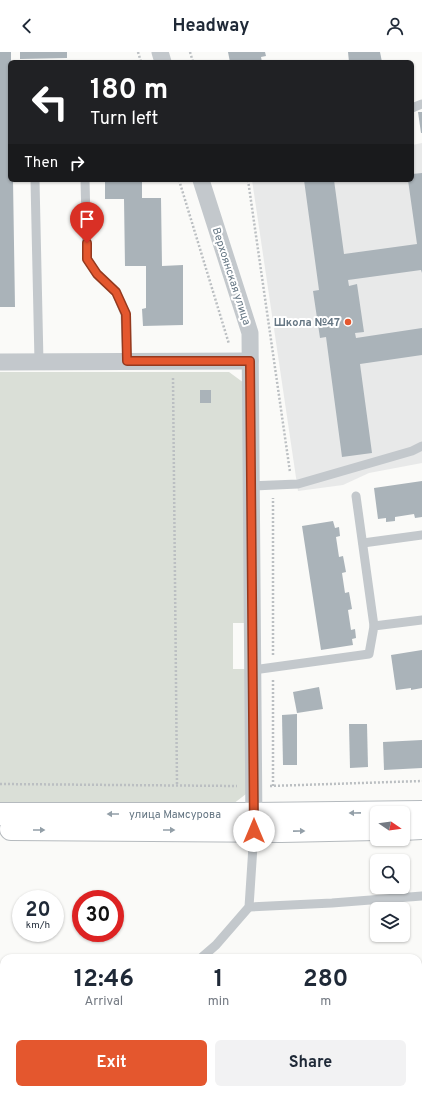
<!DOCTYPE html>
<meta charset="utf-8">
<style>
:root{--surface:#fff;--page:#f2f2f3;--text:#1f2937;--muted:#747a83;--accent:#e4572e}
body{margin:0;font-family:Overpass,sans-serif;background:var(--page);color:var(--text);height:100vh;display:flex;flex-direction:column;font-size:15px;white-space:nowrap}
*{box-sizing:border-box;margin:0}
p{font-size:13px;color:var(--muted)}
.icon{flex:none;width:22px;height:22px;fill:none;stroke:currentColor;stroke-width:2;stroke-linecap:round;stroke-linejoin:round}
.map{position:relative;flex:1;overflow:hidden}
.sheet{position:absolute;left:0px;top:902px;width:422px;height:140px;display:flex;flex-direction:column;background:var(--surface);border-radius:12px 12px 0 0;box-shadow:0 1px 3px #0004}
.sheet>*{flex:none}
.banner{position:absolute;left:8px;top:8px;width:406px;height:122px;border-radius:6px;box-shadow:0 1px 3px #0004;background:#202124;color:#fff;overflow:hidden}
.needle{width:26px;rotate:103deg}
.buttons{position:absolute;left:370px;top:754px;display:grid;gap:8px}
.buttons a{display:grid;place-items:center;width:40px;height:40px;border-radius:6px;background:var(--surface);box-shadow:0 1px 3px #0004;font-size:20px}
.speed{position:absolute;left:12px;top:838px;display:flex;gap:8px;font-size:20px;font-weight:700;text-align:center}
.speed>*{display:grid;place-content:center;width:52px;height:52px;border-radius:50%;background:var(--surface);box-shadow:0 1px 3px #0004;line-height:1}
.speed small{font-size:10px;font-weight:400}
.speed .limit{border:6px solid #d22;background:#fff;color:#111}
.pin{position:absolute;display:grid;place-items:center;width:34px;height:34px;color:#fff;margin:-41px -17px;border-radius:50% 50% 50% 0;rotate:-45deg;box-shadow:0 0 4px #0007}
.pin .icon{rotate:45deg}
.me{position:absolute;width:44px;margin:-22px;rotate:0deg;stroke-linejoin:round;filter:drop-shadow(0 0 3px #0008)}
.turn{display:flex;align-items:center;gap:14px;height:84px;padding:0 16px;font-size:18px}
.turn .icon{width:52px;height:52px;stroke-width:2.5}
.turn b{display:block;font-size:28px;line-height:34px}
.then{display:flex;align-items:center;height:38px;padding:0 16px;background:#0003;gap:8px;font-size:15px}
.eta{display:flex;justify-content:space-evenly;align-items:center;height:68px;text-align:center}
.eta b{font-size:24px;font-weight:700;line-height:28px}
.primary-button{display:flex;gap:8px;margin-top:auto;padding:8px 16px}
.primary-button a{flex:1;height:46px;border-radius:6px;background:var(--accent);color:#fff;font-size:16px;font-weight:700;line-height:46px;text-align:center}
.primary-button a+a{background:var(--page);color:var(--text)}
header{display:flex;justify-content:space-between;align-items:center;height:52px;padding:0 16px;background:var(--surface);font-size:18px;font-weight:700}
.map>svg:first-child{display:block}
</style>
<header><svg class="icon" aria-label="back" viewBox="0 0 24 24"><path d="M15 5l-7 7 7 7"/></svg>Headway<svg class="icon" aria-label="person" viewBox="0 0 24 24"><circle cx="12" cy="8" r="4"/><path d="M4 21q1-7 8-7t8 7"/></svg></header>
<div class="map">
<svg width="422" height="1042" viewBox="0 0 422 1042">
<rect width="100%" height="100%" fill="#fafaf8"/>
<polygon fill="#e8e9e9" points="422,91 422,411 369,421 343,433 298,439 252,128 412,128 412,93"/>
<polygon fill="#dadfd7" points="0,320 229,320 244,331 245,571 233,571 233,617 246,617 246,742 233,752 0,751"/>
<g fill="#aab3b9">
<polygon points="0,0 11,0 11,10 10,10 10,128 13,128 15,255 0,255"/>
<polygon points="20,0 67,0 67,6 20,7"/>
<polygon points="228,0 265,0 266,4 261,5 262,10 230,10"/>
<polygon points="348,0 380,0 382,10 349,10"/>
<polygon points="418,60 422,60 422,81 421,81"/>
<polygon points="422,121 422,221 421,218 348,228 349,234 357,232 364,280 355,281 356,286 422,276 422,303 360,312 372,401 342,405 326,285 320,286 313,239 319,238 304,128 334,128 344,202 417,192 408,128 412,128 412,122"/>
<polygon points="105,128 142,128 142,146 161,146 162,214 183,213 183,273 143,274 142,257 146,256 146,214 125,214 124,147 105,147"/>
<rect x="200" y="338" width="11" height="13"/>
<polygon points="422,429 422,465 415,466 414,462 395,465 395,469 386,470 386,466 378,467 374,436"/>
<polygon points="333,469 335,476 339,475 340,484 336,485 339,505 343,504 346,520 342,521 345,541 349,540 352,557 348,558 351,578 355,577 356,586 352,587 353,593 321,598 302,474"/>
<polygon points="422,598 422,636 411,638 411,636 396,638 391,603"/>
<polygon points="319,635 323,657 297,661 293,640"/>
<polygon points="297,662 297,713 283,713 282,663"/>
<polygon points="349,672 367,672 368,715 350,716"/>
<polygon points="422,688 422,716 384,718 383,690"/>
<polygon points="2,918 4,918 4,943 1,943 1,936 0,936 0,926 2,926"/>
</g>
<g fill="none" stroke-linecap="round" stroke-linejoin="round">
<defs>
<g id="primary">
<polyline points="0,762 254,762 422,760"/>
<polyline points="11,777 281,779 377,777"/>
<polyline points="403,777 422,776"/>
</g>
</defs>
<use href="#primary" stroke="#b5babe" stroke-width="24"/>
<g stroke="#bbbfc2" stroke-width="2.5" stroke-dasharray="2 2" stroke-linecap="butt">
<polyline points="138,0 141,10"/>
<polyline points="190,0 193,10"/>
<polyline points="179,128 229,292"/>
<polyline points="248,128 290,420"/>
<polyline points="173,326 177,733"/>
<polyline points="273,603 273,446"/>
<polyline points="0,732 237,734"/>
<polyline points="270,734 422,729"/>
<polyline points="273,734 273,628"/>
</g>
<g stroke="#c3c8cc" stroke-width="9">
<polyline points="412,56 422,52"/>
<polyline points="35,128 39,310"/>
<polyline points="85,128 87,207 97,222 116,240 125,262 127,309"/>
<polyline points="251,434 298,432 412,399 422,394"/>
<polyline points="356,444 374,574"/>
<polyline points="363,491 422,483"/>
<polyline points="253,618 369,602 374,574 422,568"/>
<polyline points="249,855 332,851 422,844"/>
<polyline points="201,906 216,893 249,855 254,779"/>
<polyline points="0,971 4,972"/>
<polyline points="53,1042 57,1038"/>
</g>
<g stroke="#c3c8cc" stroke-width="17">
<polyline points="160,0 163,10"/>
<polyline points="201,128 250,281 254,775"/>
<polyline points="0,310 250,309"/>
</g>
<use href="#primary" stroke="#fff" stroke-width="22"/>
</g>
<defs><path id="oneway-solid" d="M-6-.8H1V-3.2L6.5 0L1 3.2V.8H-6Z"/></defs>
<g fill="#939fa8">
<use href="#oneway-solid" transform="translate(355 761) rotate(179)"/>
<use href="#oneway-solid" transform="translate(113 762) rotate(-180)"/>
<use href="#oneway-solid" transform="translate(39 778)"/>
<use href="#oneway-solid" transform="translate(169 778)"/>
<use href="#oneway-solid" transform="translate(299 779) rotate(-1)"/>
</g>
<g fill="none" stroke-linecap="round" stroke-linejoin="round">
<defs>
<polyline id="route" points="87,191 87,207 97,222 116,240 126,262 127,309 250,309 254,779"/>
</defs>
<use href="#route" stroke="#94391e" stroke-width="10"/>
<use href="#route" stroke="#e4572e" stroke-width="7"/>
</g>
<circle fill="#e4572e" stroke="#fff" stroke-width="1.5" cx="348" cy="270" r="4"/>
<g text-anchor="middle" stroke-width="4" stroke-linejoin="round" paint-order="stroke">
<g font-size="11" fill="#657683" stroke="#fff">
<text transform="translate(232 224) rotate(72)" y="4">Верхоянская улица</text>
<text x="175" y="766">улица Мамсурова</text>
</g>
<g font-size="11" font-weight="bold" fill="#657683" stroke="#fff" text-anchor="end">
<text x="340" y="274">Школа №47</text>
</g>
</g>
</svg>
<div class="buttons">
<a><svg class="needle" viewBox="-14 -14 28 28"><path d="M0-13l5 13h-10z" fill="#e53935"/><path d="M0 13l5-13h-10z" fill="#747a83"/></svg></a>
<a><svg class="icon" aria-label="search" viewBox="0 0 24 24"><circle cx="10" cy="10" r="6"/><path d="M15 15l6 6"/></svg></a>
<a><svg class="icon" aria-label="layers" viewBox="0 0 24 24"><path d="M12 4l9 5-9 5-9-5zM3 14l9 5 9-5"/></svg></a>
</div>
<div class="speed"><div>20<small>km/h</small></div><div class="limit">30</div></div>
<div class="pin" style="left:87px;top:191px;background:#d93025"><svg class="icon" aria-label="arrive" viewBox="0 0 24 24"><path d="M6 21V4h12l-3 4 3 4H6"/></svg></div>
<svg class="me" style="left:254px;top:779px" viewBox="-20 -20 40 40"><circle r="19" fill="#fff"/><path d="M0-13L10 11 0 6-10 11z" fill="#e4572e"/></svg>
<div class="banner">
<div class="turn"><svg class="icon" aria-label="left" viewBox="0 0 24 24"><path d="M17 20v-9H6M10 6l-5 5 5 5"/></svg><div><b>180 m</b>Turn left</div></div>
<div class="then">Then<svg class="icon" aria-label="right" viewBox="0 0 24 24"><path d="M7 20v-9h11M14 6l5 5-5 5"/></svg></div>
</div>
<section class="sheet">
<div class="eta">
<div><b>12:46</b><p>Arrival</p></div>
<div><b>1</b><p>min</p></div>
<div><b>280</b><p>m</p></div>
</div>
<div class="primary-button"><a>Exit</a><a>Share</a></div>
</section>
</div>
